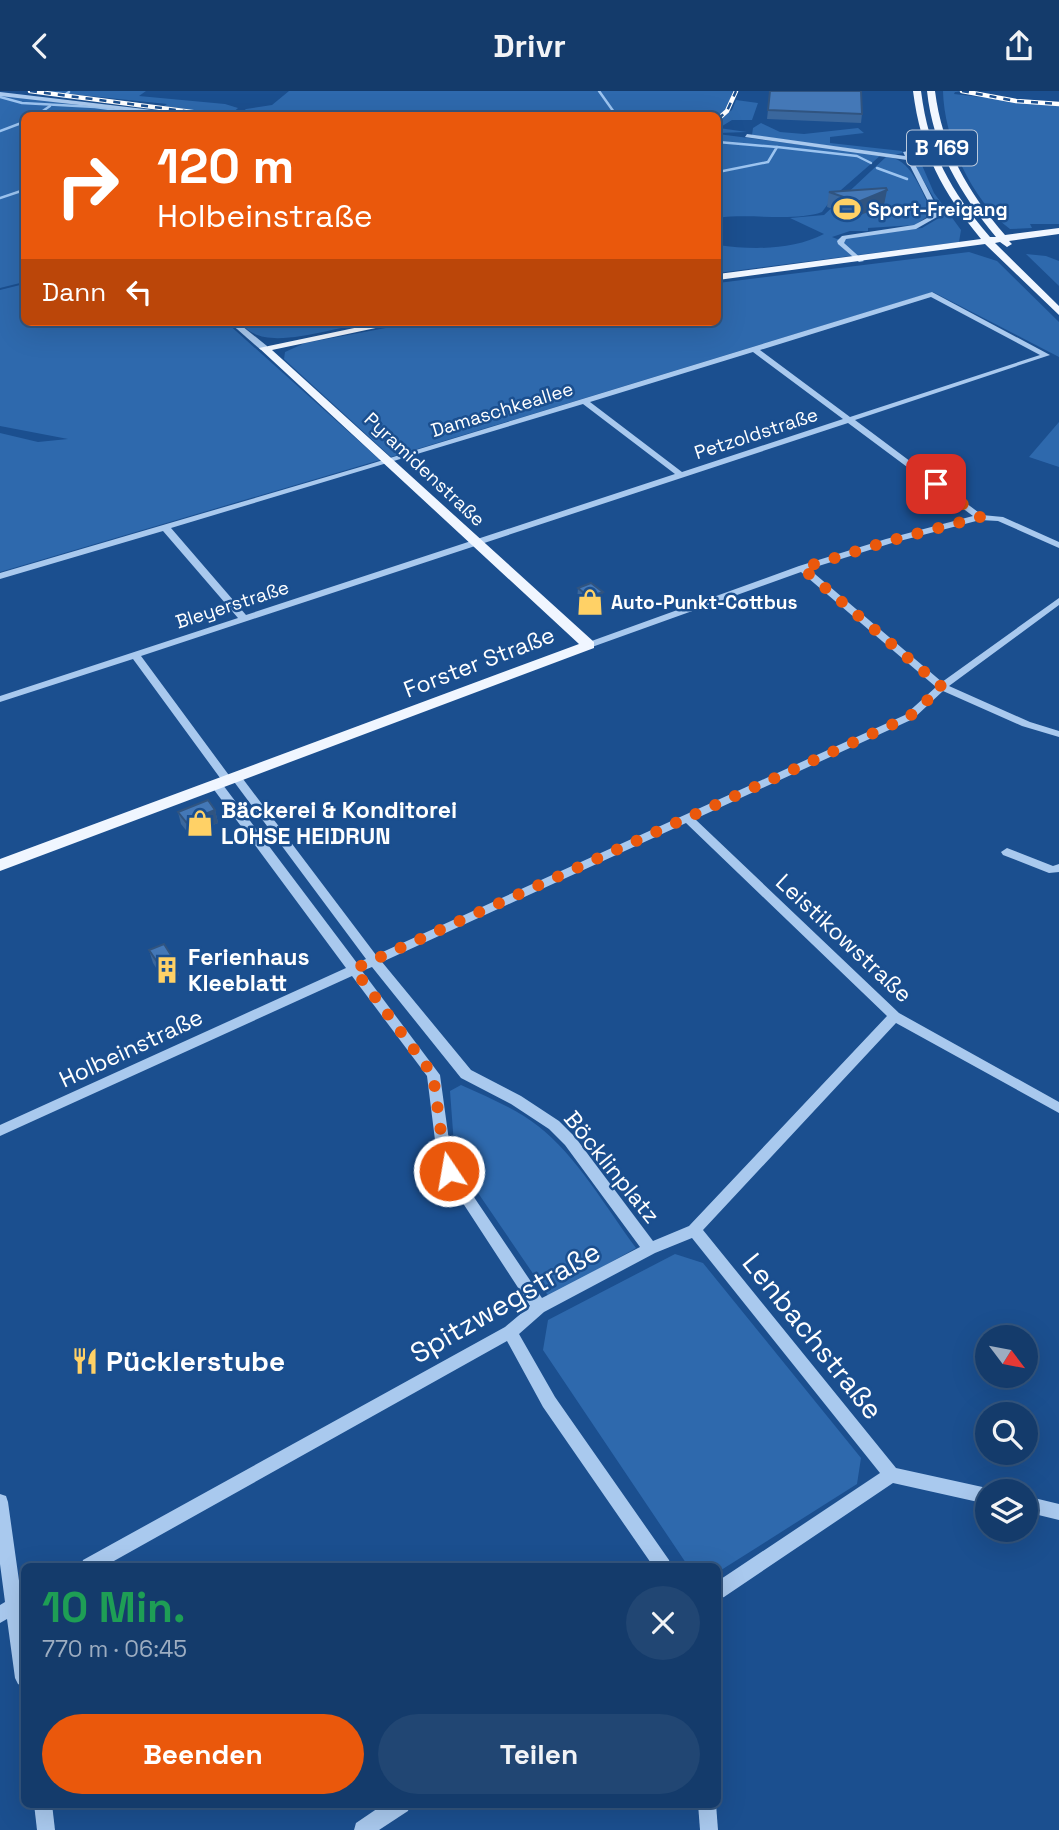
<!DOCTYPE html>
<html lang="de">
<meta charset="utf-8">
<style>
:root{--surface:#143b6b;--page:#214673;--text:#f1f3f6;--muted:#9dadc1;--line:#33557e;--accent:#ea580c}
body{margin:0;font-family:"Space Grotesk",sans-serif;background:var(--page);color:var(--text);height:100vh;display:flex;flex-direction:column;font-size:26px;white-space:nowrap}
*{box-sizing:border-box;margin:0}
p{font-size:23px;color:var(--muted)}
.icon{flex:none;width:38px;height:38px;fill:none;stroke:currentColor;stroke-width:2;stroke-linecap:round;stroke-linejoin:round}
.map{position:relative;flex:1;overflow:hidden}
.details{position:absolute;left:21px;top:1472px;width:700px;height:245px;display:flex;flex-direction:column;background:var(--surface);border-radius:10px;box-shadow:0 7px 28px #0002,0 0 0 2px var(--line)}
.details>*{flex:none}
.hud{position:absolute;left:21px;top:21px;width:700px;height:214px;border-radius:10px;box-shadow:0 7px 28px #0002,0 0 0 2px var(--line);background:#ea580c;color:#fff;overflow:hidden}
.needle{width:46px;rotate:122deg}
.fabs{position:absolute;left:975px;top:1234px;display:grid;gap:14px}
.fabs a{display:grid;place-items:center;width:63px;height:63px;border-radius:50%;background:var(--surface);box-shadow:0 7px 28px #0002,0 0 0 2px var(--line);font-size:35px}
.pin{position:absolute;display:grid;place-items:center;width:60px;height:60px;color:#fff;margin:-30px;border-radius:14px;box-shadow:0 4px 10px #0006}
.me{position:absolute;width:77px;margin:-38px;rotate:348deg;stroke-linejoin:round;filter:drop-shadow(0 0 5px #0008)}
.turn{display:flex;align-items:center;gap:24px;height:147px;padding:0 21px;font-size:32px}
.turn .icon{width:91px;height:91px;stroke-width:2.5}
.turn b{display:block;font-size:49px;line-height:60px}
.then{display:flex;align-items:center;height:66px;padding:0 21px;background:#0003;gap:14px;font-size:26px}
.round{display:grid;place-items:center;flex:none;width:74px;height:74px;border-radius:37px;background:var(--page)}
.overview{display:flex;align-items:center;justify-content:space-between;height:119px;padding:0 21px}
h1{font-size:42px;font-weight:600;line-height:52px;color:#1e9e55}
.action{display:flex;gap:14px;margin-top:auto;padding:14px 21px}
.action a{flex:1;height:80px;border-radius:42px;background:var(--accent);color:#fff;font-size:28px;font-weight:600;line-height:80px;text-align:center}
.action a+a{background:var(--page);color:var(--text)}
header{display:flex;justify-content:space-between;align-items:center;height:91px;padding:0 21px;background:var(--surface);font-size:32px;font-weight:600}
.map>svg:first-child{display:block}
</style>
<header><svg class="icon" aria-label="back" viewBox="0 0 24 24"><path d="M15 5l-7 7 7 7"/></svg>Drivr<svg class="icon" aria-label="share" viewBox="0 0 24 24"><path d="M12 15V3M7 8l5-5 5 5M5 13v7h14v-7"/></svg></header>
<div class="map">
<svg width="1059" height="1739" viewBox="0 0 1059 1739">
<rect width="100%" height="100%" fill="#1b4f8f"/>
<g fill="#2e69ad">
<polygon points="40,0 146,0 139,5 225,13 238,17 230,24 164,15 167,13"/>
<polygon points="289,0 733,0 725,21 718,26 238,24 246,18 272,14"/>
<path d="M956 0 963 1H955L954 3 1059 15V133H1030L1032 137 1010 138C971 109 944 47 943 0Z"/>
<polygon points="0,4 171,24 24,24 24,191 0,197"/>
<polygon points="736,9 758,12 752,29 732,29 719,37 747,41 718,42 718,29 732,19"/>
<polygon points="761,32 780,41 804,43 858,37 864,42 830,46 830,52 902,60 903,62 894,64 752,44 753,37"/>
<path d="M718 43 881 64 833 106 822 121C795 131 749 122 718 127Z"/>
<path d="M915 58 934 102 961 139 959 151 718 182V154C753 159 793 159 824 143L790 127 824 124 886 66C911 66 920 99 931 118V123L915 134 868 137V140H850L832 146 837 148 922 137 944 124 919 82 912 65Z"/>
<polygon points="969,161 997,170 1059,231 1059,266 933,201 391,366 284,268 285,261 305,252 418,231 718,231 718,192"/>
<polygon points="1026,163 1046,165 1059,170 1059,195"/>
<polygon points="24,193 24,231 226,231 380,369 0,481 0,342 38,351 68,348 0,335 0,199"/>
<path d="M240 231H370C341 235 278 257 253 242 248 240 244 235 240 231Z"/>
<polygon points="1059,331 1059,376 1029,366"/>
<path d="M461 994C487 1006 515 1017 538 1035 576 1064 607 1118 636 1157L549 1206 461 1077 454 1054 450 1000Z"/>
<polygon points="675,1163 703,1172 861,1367 857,1393 718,1481 718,1475 688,1475 543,1259 548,1229"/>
</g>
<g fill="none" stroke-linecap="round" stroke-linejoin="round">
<g stroke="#9cc4f0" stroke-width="2.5">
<polyline points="599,0 616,24"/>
<polyline points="66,3 69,1"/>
<polyline points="0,6 22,12 95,16 154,24"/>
<polyline points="37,24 50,15"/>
<polyline points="0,40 24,31"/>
<polyline points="718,51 777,56 768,71 718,81"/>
<polyline points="777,56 857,65 871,72"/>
<polyline points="877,77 907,88"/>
<polyline points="0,107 24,99"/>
</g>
<g fill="#a9c9ee" fill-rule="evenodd">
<polygon points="0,1 178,22 181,24 168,24 0,5"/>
<polygon points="747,43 905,65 903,61 908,60 939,120 937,126 916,138 846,148 844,152 864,170 859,171 838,153 837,150 842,145 914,134 931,125 933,120 907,69 745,46"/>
<path d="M932 201 1050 264 855 329 982 424 1003 426 1059 451V457L998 430 980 429 892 452 809 478 942 591 1059 507V514L949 595 1030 631 1059 640V646L1022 635 943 600 913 628 695 728 899 922 1059 1011V1022L896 932 703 1139 896 1377 987 1397 993 1400H987V1413L893 1392 724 1506 718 1508V1490L880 1382 692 1147 655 1162 544 1221 519 1243 555 1306 669 1469 671 1475H653L543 1316 507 1250 105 1475H81L83 1469 505 1236 530 1215 442 1080 436 1057 427 985 352 885 0 1045V1034L346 877 212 696 211 693 212 690H220L357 872 366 868 232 688 231 686 232 684H240L376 864 905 624 936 596 801 481 592 556H586V552L799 475 886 448 973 425 848 332 141 565 231 687 232 689 231 691H223L133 568 0 611V605L238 527 163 440 0 488V482L367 374ZM931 206 1040 264 850 326 760 259ZM753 261 843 328 682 381 590 311ZM583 313 675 383 246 524 171 437ZM686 732 887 925 689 1135 653 1150 575 1046 559 1030 521 1005 471 979 382 871ZM372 876 461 987 511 1013 549 1038 565 1054 640 1156 542 1207 455 1078 450 1057 440 984 362 880Z"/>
<polygon points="229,231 237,231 267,255 267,259 261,259"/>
<polygon points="1007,757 1053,775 1059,773 1059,781 1049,782 1003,764 1001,761"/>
<polygon points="0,1403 6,1405 8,1411 21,1504 24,1503 24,1596 18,1593 15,1587 7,1528 0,1532 0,1514 5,1511 0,1473"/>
<polygon points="1026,1405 1059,1413 1059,1429 1026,1421"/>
<polygon points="34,1713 52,1713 55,1739 37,1739"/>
<polygon points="384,1713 410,1713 408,1720 379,1739 354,1739 356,1732"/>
<polygon points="698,1713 716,1713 718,1739 700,1739"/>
</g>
<g fill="#f0f6ff" fill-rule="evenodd">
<path d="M913 0H921C929 62 950 99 990 146H996C960 102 933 57 927 0H935C942 57 968 101 1005 144L1059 137V143L1009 150 1012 153 1007 156 1000 151 995 152 1059 215V224L985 153 718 189V183L981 148C942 100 921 62 913 0Z"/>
<polygon points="383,231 404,231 272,259 594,551 594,557 0,780 0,768 579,553 259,257"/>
</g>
<defs>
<g id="rail">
<polyline points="30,0 215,24"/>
<polyline points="962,0 1016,10 1059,13"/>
<polyline points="718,28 727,20 736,0"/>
</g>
</defs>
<use href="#rail" stroke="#fff" stroke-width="4.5"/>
<use href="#rail" stroke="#1b4f8f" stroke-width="2.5" stroke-dasharray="7" stroke-linecap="butt"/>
</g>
<g fill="#3a679d">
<polygon points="770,0 862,23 861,32 767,28"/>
<polygon points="829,101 884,114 856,126 827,116"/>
<polygon points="578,497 602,513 589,518 577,509"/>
<polygon points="215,719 218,732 189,743 181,733 178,721"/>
<polygon points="149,859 176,872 179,884 165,891 153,872"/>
</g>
<g fill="#305480">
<polygon points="887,99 884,114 856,126 858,111"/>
<polygon points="603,501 602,513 589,518 589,506"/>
<polygon points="215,719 218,732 189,743 186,731"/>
<polygon points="176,872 179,884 165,891 162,878"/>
</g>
<g fill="#4478b7" stroke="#305480" stroke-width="2">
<polygon points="770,0 861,0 862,23 768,19"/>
<polygon points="886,97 887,99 858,111 829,101"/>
<polygon points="591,492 603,501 589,506 578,497"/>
<polygon points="208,709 215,719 186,731 178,721"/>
<polygon points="164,853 176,872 162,878 149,859"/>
</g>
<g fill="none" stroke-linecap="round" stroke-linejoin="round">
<polyline stroke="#ea580c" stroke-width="12" stroke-dasharray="0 21.6" points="449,1080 443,1056 433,984 354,878 909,626 942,596 802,477 889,450 980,426 936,393"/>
</g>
<defs>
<symbol id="stadium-bare" viewBox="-9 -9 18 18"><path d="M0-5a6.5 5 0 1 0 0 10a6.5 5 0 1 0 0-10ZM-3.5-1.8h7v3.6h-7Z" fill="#ffd166" stroke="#1b4f8f" stroke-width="2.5" paint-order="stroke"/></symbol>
<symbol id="shop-bare" viewBox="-9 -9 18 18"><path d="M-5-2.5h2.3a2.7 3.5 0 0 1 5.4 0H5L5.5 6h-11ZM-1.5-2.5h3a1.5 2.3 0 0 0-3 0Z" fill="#ffd166" stroke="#1b4f8f" stroke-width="2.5" paint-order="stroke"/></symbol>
<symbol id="building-bare" viewBox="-9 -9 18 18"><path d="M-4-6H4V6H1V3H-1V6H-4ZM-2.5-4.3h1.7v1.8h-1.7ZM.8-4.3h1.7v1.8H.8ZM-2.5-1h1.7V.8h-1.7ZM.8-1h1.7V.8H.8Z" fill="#ffd166" stroke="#1b4f8f" stroke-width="2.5" paint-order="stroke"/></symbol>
<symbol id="restaurant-bare" viewBox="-9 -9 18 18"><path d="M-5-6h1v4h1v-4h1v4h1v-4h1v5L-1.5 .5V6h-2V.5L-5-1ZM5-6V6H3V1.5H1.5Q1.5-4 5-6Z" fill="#ffd166" stroke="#1b4f8f" stroke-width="2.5" paint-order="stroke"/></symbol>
</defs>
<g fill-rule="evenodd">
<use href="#stadium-bare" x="828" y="99" width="38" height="38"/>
<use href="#shop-bare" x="571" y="492" width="38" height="38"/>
<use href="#shop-bare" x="181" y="713" width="38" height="38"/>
<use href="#building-bare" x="148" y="860" width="38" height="38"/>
<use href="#restaurant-bare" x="66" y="1251" width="38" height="38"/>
</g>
<g text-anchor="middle" stroke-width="5" stroke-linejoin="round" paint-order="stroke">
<g font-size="19" font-weight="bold" fill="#fff" stroke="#1b4f8f" text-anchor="start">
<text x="868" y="125">Sport-Freigang</text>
<text x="611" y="518">Auto-Punkt-Cottbus</text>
</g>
<g font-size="19" fill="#fff" stroke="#1b4f8f">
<text transform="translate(502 318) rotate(-17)" y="7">Damaschkeallee</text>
<text transform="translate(756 342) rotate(-18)" y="7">Petzoldstraße</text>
<text transform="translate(425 378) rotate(43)" y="7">Pyramidenstraße</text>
<text transform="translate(232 513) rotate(-18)" y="7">Bleyerstraße</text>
</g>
<rect fill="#1b4f8f" stroke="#bbcadd" stroke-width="2" x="907" y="39.5" width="70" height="35" rx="5"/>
<g font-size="21" font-weight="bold" fill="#fff">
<text x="942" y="64">B 169</text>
</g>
<g font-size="23" fill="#fff" stroke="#1b4f8f">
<text transform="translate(479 571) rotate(-21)" y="8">Forster Straße</text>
<text transform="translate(844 847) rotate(43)" y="8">Leistikowstraße</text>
<text transform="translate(131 957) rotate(-25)" y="8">Holbeinstraße</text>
<text transform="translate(612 1076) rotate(51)" y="8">Böcklinplatz</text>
</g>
<g font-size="23" font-weight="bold" fill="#fff" stroke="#1b4f8f" text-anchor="start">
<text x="221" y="727">Bäckerei &amp; Konditorei<tspan x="221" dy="26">LOHSE HEIDRUN</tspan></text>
<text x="188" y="874">Ferienhaus<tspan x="188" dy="26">Kleeblatt</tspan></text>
</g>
<g font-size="28" fill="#fff" stroke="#1b4f8f">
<text transform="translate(505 1211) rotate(-30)" y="10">Spitzwegstraße</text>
<text transform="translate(813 1245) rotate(51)" y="10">Lenbachstraße</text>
</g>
<g font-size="28" font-weight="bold" fill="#fff" stroke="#1b4f8f" text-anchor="start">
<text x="106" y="1280">Pücklerstube</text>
</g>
</g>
</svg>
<div class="fabs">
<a><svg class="needle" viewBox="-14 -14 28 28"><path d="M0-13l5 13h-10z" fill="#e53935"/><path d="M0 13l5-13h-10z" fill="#9dadc1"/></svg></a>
<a><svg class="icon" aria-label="search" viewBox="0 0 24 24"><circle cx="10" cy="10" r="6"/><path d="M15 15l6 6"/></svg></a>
<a><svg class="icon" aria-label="layers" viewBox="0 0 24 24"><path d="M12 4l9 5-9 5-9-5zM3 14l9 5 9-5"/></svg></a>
</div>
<div class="pin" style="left:936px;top:393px;background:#d93025"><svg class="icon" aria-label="arrive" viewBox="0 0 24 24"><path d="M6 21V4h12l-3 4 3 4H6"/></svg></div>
<svg class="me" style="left:449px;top:1080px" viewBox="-20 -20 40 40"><circle r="17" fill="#ea580c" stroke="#fff" stroke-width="3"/><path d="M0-11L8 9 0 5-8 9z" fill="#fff"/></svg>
<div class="hud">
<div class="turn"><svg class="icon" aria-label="right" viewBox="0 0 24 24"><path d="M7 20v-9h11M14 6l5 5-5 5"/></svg><div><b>120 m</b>Holbeinstraße</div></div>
<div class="then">Dann<svg class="icon" aria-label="left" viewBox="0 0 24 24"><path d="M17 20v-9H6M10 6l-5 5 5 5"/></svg></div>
</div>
<section class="details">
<div class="overview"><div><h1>10 Min.</h1><p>770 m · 06:45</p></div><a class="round"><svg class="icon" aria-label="close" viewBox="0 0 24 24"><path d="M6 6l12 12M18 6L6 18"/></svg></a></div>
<div class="action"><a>Beenden</a><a>Teilen</a></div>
</section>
</div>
